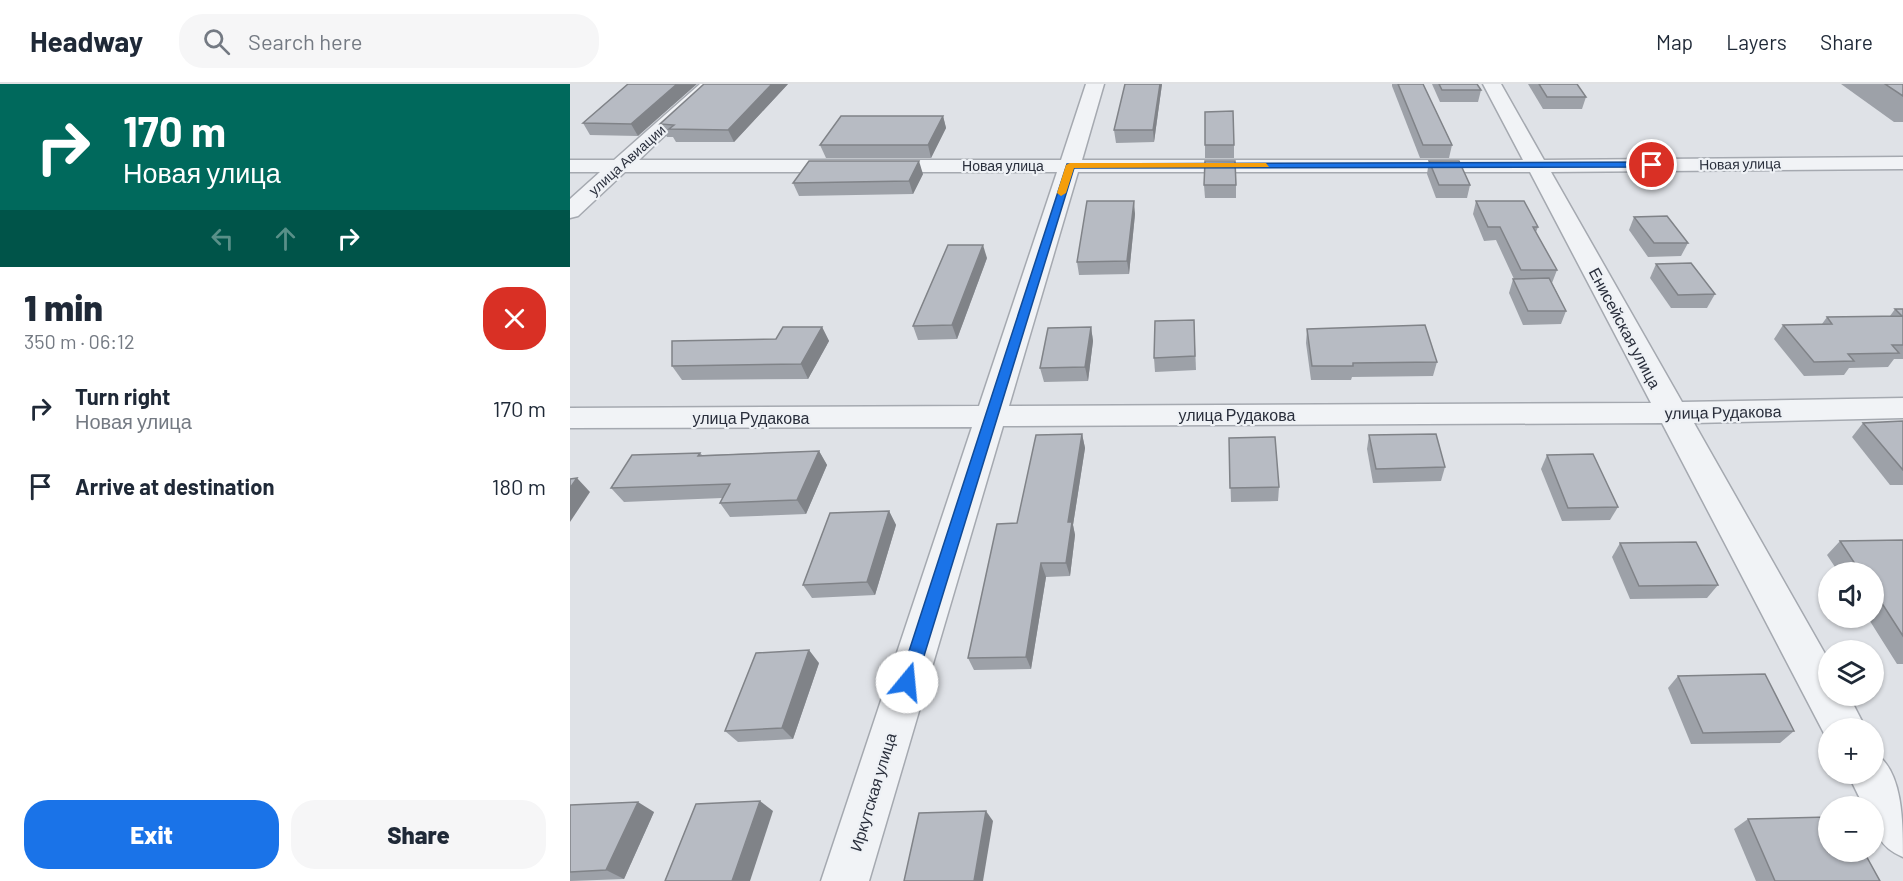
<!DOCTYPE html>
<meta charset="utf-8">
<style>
:root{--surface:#fff;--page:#f6f6f7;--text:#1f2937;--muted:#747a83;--line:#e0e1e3;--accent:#1a73e8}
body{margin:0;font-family:Barlow,sans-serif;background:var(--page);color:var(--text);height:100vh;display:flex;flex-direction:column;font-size:22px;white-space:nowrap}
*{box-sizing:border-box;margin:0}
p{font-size:20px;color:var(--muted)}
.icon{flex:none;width:33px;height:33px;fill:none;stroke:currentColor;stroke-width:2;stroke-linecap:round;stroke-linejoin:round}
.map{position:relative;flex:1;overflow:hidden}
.sheet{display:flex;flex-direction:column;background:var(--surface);width:570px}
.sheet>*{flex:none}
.top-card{background:#00695c;color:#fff;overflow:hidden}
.tools{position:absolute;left:1248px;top:478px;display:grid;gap:12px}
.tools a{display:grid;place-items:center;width:66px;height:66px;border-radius:50%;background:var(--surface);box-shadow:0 2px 4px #0004;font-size:30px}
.pin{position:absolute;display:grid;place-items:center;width:51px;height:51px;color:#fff;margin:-26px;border:3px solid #fff;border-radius:50%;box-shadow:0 2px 6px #0007}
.me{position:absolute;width:66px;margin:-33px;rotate:17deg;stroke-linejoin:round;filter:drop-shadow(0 0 4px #0008)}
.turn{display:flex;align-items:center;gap:21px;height:126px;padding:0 24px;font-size:27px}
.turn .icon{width:78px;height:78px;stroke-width:2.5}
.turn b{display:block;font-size:42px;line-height:51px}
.lanes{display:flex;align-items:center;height:57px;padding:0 24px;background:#0003;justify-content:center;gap:30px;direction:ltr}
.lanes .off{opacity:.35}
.round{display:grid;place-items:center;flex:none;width:63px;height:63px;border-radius:24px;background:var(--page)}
.overview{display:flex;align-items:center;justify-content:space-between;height:102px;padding:0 24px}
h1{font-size:36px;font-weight:800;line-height:45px}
.cta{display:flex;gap:12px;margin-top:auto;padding:12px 24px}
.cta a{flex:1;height:69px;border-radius:24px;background:var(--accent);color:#fff;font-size:24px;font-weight:800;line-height:69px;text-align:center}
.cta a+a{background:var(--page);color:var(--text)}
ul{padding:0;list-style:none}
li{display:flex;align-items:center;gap:18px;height:78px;padding:0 24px}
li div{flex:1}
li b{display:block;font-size:22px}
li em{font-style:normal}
header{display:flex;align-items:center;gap:36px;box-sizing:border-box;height:84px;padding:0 30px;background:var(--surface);border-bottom:2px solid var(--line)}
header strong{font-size:28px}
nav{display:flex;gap:33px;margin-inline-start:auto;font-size:21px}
.search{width:420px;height:54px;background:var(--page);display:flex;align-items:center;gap:15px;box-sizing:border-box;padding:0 21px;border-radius:24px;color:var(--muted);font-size:22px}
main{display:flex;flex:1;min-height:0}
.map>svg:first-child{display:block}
</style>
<header>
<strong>Headway</strong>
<div class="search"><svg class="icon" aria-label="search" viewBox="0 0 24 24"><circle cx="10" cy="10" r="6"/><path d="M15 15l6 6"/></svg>Search here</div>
<nav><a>Map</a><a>Layers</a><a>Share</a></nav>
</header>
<main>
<section class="sheet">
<div class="top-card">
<div class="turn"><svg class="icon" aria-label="right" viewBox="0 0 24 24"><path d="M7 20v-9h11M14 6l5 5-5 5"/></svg><div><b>170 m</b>Новая улица</div></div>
<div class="lanes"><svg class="icon off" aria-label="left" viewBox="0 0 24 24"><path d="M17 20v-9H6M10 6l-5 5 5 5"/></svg><svg class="icon off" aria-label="ahead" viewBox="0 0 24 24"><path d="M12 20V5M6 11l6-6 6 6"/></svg><svg class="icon" aria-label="right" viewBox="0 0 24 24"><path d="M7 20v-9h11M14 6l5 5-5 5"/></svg></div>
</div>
<div class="overview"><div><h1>1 min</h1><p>350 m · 06:12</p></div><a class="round" style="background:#d93025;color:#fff"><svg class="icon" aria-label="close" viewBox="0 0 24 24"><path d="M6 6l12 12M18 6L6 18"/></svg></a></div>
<ul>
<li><svg class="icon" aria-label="right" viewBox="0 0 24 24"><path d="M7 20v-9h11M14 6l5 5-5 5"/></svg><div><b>Turn right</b><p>Новая улица</p></div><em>170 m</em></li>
<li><svg class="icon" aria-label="arrive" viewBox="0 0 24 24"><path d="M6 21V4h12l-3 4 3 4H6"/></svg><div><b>Arrive at destination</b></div><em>180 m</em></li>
</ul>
<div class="cta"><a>Exit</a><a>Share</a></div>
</section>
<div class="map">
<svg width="1333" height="797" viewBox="0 0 1333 797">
<rect width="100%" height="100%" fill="#dfe2e7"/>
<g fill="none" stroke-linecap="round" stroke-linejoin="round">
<defs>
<g id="street">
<path d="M130 0H149L69 76H491L516 0H534L512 76H953L913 0H931L974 76 1333 73V85L981 88 1112 318 1333 314V334L1124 339 1258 575V612H1279L1296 645H1258V657L1092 339 433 342 299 797H251L402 343 0 344V324L409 322 487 88H55L8 132 0 134V115L30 88H0V76H44ZM508 88H960L1081 319 439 322Z"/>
<path d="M1304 669C1333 685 1333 739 1333 773 1309 763 1304 748 1304 723H1294L1278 690H1304Z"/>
</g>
</defs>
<use href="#street" stroke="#a5a9b0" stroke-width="3"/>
<use href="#street" fill="#f1f3f6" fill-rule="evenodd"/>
</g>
<g fill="#9da1a8">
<polygon points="58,0 68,52 20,51 13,39"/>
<polygon points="218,0 164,58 106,58 103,53 97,53 90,40"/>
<polygon points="592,0 584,58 546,59 544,46"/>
<polygon points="822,0 853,0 882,61 879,74 850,74 822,2"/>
<polygon points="862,0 907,0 911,6 908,18 870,18"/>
<polygon points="958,0 1007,0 1016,13 1012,25 973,25"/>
<polygon points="1271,0 1333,0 1333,38 1324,38"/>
<polygon points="373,32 376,44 361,74 256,74 250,61"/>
<rect x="635" y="61" width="29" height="13"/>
<polygon points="859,77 900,101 897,114 866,114 857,90"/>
<polygon points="353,90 343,110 229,112 223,99"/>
<polygon points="634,101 666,101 666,114 635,114"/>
<polygon points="906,117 968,143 966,148 987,186 982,199 996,227 991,240 953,241 939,209 943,195 944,195 926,156 914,157 903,130"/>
<polygon points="565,130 559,190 509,191 507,178"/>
<polygon points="1064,133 1118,159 1111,172 1078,173 1059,146"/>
<polygon points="417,174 387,255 348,256 343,242"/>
<polygon points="1086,180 1145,210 1137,224 1101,224 1080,194"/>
<polygon points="1325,225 1333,225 1333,275 1324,275 1318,283 1279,284 1274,291 1234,292 1204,255 1213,241 1252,240 1257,233 1320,232"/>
<polygon points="624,236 626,286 585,288 584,274"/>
<polygon points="252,243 259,257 238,295 112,296 102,282"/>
<polygon points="521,243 523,257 518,297 474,298 470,284"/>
<polygon points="737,245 867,278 863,292 782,293 781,296 741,296 736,259"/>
<polygon points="1333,337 1333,401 1320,401 1282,353 1293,339"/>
<polygon points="512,350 515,364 503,441 505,451 500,492 476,493 461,585 404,586 398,574 447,439"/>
<polygon points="799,351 875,383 871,397 803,399 797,365"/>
<polygon points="659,354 709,403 708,417 661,418"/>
<polygon points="249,367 257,381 236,430 160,433 150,419 152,414 54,418 41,404 130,369 132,371"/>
<polygon points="977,371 1048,423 1040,436 992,437 971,385"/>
<polygon points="319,427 326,441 305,511 242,514 233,501"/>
<polygon points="1333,456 1333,580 1327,580 1298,534 1304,534 1304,489 1269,489 1257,471 1270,457"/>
<polygon points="1050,459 1148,501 1137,514 1060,515 1042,473"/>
<polygon points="249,579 223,655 168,658 155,647"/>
<polygon points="1108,592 1224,647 1210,659 1121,660 1098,604"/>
<polygon points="0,721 84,728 54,795 0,797"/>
<polygon points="1178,735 1310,797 1186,797 1164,745"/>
</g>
<g fill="#808388">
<polygon points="107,0 127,0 68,52 61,40"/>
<polygon points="202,0 218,0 164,58 158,46"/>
<polygon points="590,0 592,0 584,58 583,46"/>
<polygon points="373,32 376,44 361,74 358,61"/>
<polygon points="349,77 353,90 343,110 339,97"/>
<polygon points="564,117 565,130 559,190 557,177"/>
<polygon points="413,161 417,174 387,255 382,241"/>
<polygon points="252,243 259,257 238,295 231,280"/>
<polygon points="521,243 523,257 518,297 515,283"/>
<polygon points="512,350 515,364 503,441 505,451 500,492 496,479 498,438"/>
<polygon points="249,367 257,381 236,430 227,416"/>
<polygon points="7,394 20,408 0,438 0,404"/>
<polygon points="319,427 326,441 305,511 297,498"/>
<polygon points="471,479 476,493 461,585 456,573"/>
<polygon points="239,566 249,579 223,655 212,644"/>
<polygon points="190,717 203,727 180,797 162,797"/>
<polygon points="68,718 84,728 54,795 36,786"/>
<polygon points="416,727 423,737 413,797 404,797"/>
</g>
<g fill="#b7bbc3" stroke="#808388" stroke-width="1.5">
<polygon points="58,0 107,0 61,40 13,39"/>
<polygon points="134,0 202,0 158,46 99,45 104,41 90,40"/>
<polygon points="555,0 590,0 583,46 544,46"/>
<polygon points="828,0 853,0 882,61 853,61"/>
<polygon points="869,0 907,0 911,6 872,6"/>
<polygon points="969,0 1007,0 1016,13 977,13"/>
<polygon points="1315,0 1333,0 1333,12"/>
<polygon points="663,27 664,61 635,61 635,28"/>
<polygon points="271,32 373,32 358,61 250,61"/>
<polygon points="239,77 349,77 339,97 223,99"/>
<polygon points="635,77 665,77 666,101 634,101"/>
<polygon points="859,77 889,77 900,101 869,101"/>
<polygon points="517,117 564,117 557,177 507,178"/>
<polygon points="906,117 954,117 968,143 963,143 987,186 951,186 930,143 918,143"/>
<polygon points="1097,132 1118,159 1084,159 1064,133"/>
<polygon points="378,161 413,161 382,241 343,242"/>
<polygon points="1121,179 1145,210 1108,211 1086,180"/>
<polygon points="979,194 996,227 958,227 943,195"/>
<polygon points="1325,225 1333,225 1333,261 1322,261 1329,269 1278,270 1284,277 1244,278 1213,241 1262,240 1257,233 1332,232"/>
<polygon points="624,236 625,272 584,274 585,237"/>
<polygon points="855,241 867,278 783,279 783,282 742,282 737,245"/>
<polygon points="213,243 252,243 231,280 102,282 102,257 206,255"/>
<polygon points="521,243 515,283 470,284 478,244"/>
<polygon points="1333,337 1333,386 1293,339"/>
<polygon points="512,350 498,438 502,438 496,479 471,479 456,573 398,574 427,440 447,439 466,351"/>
<polygon points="866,350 875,383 806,385 799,351"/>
<polygon points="705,353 709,403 660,404 659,354"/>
<polygon points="249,367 227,416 150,419 160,400 41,404 62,371 130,369 128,372"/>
<polygon points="1023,370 1048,423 998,424 977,371"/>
<polygon points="7,394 0,404 0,395"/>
<polygon points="319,427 297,498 233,501 260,429"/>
<polygon points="1333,456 1333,552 1304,507 1304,489 1291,489 1270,457"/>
<polygon points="1126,458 1148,501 1069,502 1050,459"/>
<polygon points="239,566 212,644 155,647 186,569"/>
<polygon points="1195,590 1224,647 1133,649 1108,592"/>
<polygon points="190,717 162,797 95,797 126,720"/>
<polygon points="68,718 36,786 0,788 0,721"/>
<polygon points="416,727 404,797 334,797 349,729"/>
<polygon points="1258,733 1258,768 1294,768 1310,797 1205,797 1178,735"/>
</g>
<polygon fill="#1a73e8" stroke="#114b97" stroke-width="1.5" points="1082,78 1085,83 504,84 346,598 343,603 337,606 331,603 329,598 497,80"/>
<polygon fill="#f59e0b" points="696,79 699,83 504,84 496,109 491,112 487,109 496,81 500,79"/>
<g text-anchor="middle" stroke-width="4.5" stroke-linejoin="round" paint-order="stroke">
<g font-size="14" fill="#2a2f3c" stroke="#eef1f5">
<text transform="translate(57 76) rotate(-42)" y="5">улица Авиации</text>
<text transform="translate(1170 80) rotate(-1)" y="5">Новая улица</text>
<text x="433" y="87">Новая улица</text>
</g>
<g font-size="16" fill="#2a2f3c" stroke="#eef1f5">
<text transform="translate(1055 244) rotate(62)" y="6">Енисейская улица</text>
<text transform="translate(1153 328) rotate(-1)" y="6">улица Рудакова</text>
<text x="667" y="337">улица Рудакова</text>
<text x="181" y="340">улица Рудакова</text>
<text transform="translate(303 708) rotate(-73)" y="6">Иркутская улица</text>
</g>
</g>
</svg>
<div class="tools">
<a><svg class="icon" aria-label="sound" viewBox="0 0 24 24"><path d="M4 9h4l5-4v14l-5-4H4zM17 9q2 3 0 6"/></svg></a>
<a><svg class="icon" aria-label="layers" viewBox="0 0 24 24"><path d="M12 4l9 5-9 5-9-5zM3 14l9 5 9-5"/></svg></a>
<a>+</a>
<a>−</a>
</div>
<div class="pin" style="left:1082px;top:81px;background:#d93025"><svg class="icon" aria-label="arrive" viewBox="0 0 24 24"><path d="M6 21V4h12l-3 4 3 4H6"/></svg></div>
<svg class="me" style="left:337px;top:598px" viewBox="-20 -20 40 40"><circle r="19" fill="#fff"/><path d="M0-13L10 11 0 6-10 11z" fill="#1a73e8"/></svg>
</div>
</main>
